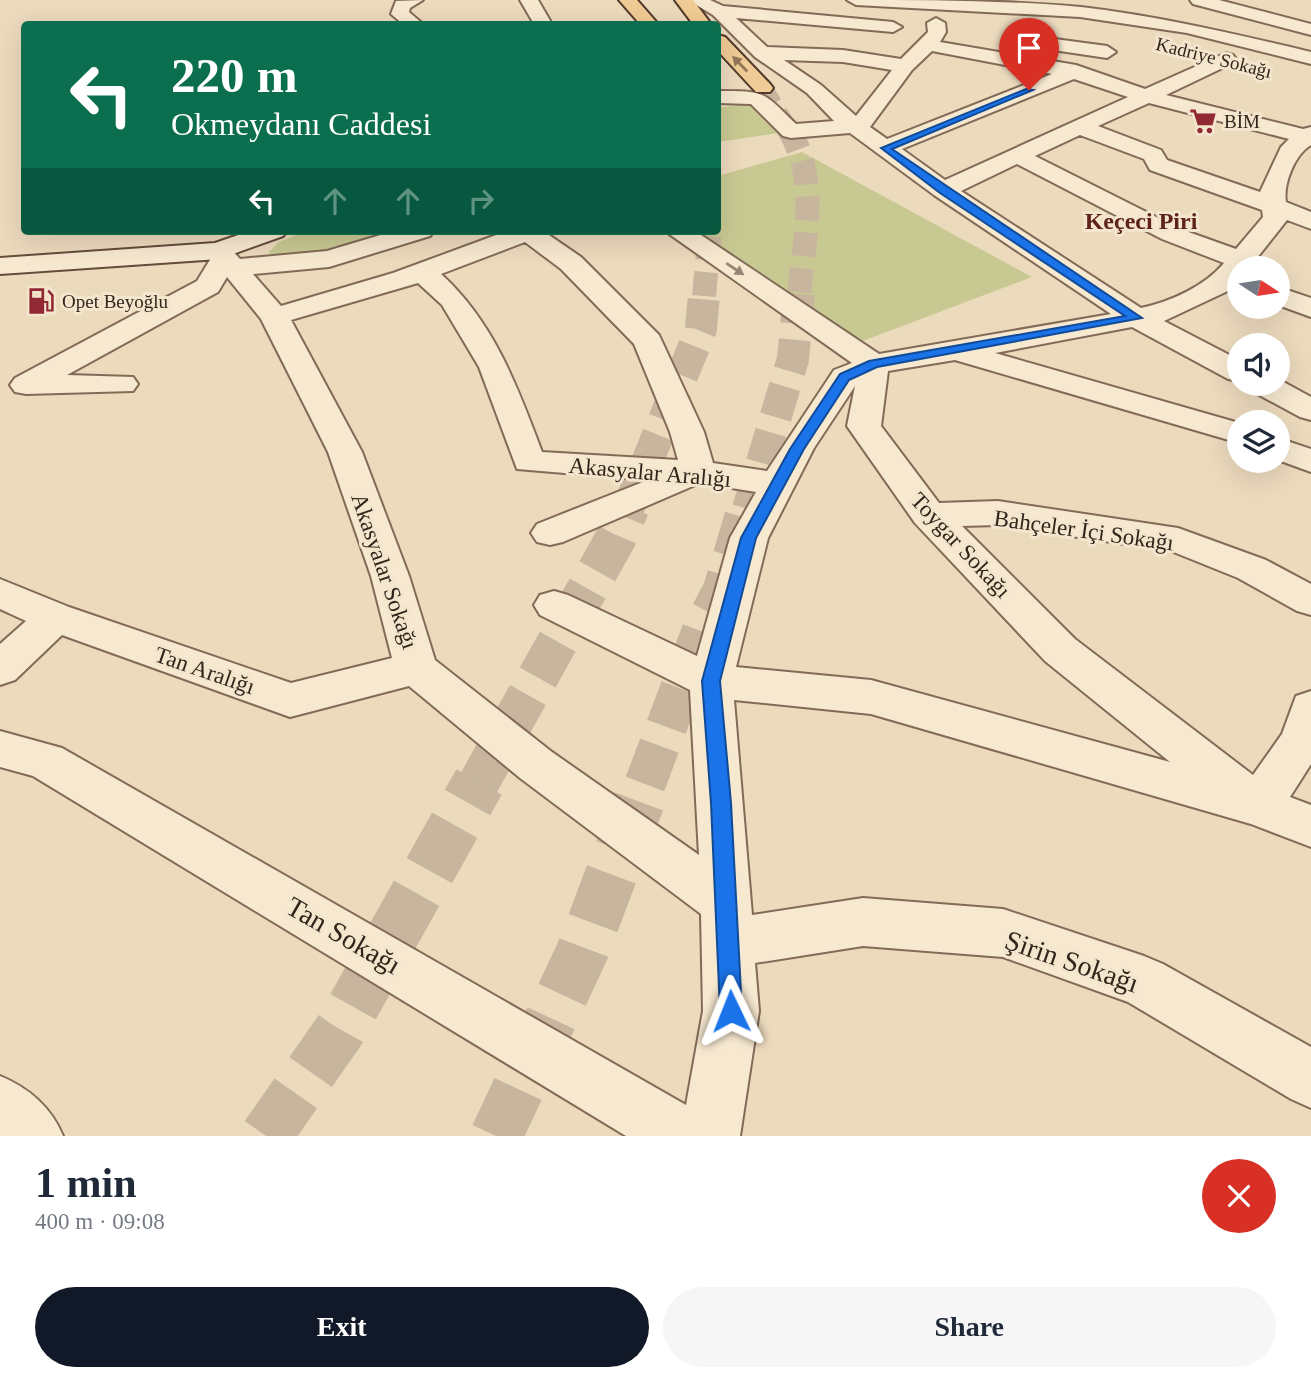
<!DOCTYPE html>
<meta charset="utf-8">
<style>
:root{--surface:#fff;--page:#f6f6f7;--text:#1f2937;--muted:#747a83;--accent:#111827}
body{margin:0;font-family:Georgia,serif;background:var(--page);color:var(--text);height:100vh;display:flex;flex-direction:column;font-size:26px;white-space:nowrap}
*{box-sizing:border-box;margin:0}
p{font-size:23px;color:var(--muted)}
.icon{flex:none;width:38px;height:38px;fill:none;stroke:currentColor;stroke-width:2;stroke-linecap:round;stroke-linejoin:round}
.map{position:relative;height:1136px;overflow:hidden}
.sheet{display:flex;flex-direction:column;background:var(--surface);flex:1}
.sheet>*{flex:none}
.guide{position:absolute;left:21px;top:21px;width:700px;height:214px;border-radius:7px;box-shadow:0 7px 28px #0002;background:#0b6e4f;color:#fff;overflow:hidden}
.needle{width:46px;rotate:102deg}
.tools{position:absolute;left:1227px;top:256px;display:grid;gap:14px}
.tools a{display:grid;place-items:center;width:63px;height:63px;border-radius:50%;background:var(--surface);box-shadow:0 7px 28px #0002;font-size:35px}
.pin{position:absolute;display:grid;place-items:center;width:60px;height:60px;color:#fff;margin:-72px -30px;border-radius:50% 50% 50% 0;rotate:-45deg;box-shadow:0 0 7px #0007}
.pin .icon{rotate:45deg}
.me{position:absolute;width:77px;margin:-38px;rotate:358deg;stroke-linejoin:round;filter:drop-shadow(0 0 5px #0008)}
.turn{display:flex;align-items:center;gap:24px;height:147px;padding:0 35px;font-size:32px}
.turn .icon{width:91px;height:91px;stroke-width:2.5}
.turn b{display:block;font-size:49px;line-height:60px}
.lanes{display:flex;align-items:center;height:66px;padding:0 35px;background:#0003;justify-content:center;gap:35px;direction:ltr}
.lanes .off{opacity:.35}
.round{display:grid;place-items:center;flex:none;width:74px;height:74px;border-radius:37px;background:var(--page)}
.head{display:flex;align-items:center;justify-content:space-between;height:119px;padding:0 35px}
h1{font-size:42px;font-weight:700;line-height:52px}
.cta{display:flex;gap:14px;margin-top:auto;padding:14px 35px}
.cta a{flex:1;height:80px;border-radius:42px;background:var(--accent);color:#fff;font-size:28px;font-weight:700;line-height:80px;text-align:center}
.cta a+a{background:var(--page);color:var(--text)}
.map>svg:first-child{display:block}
</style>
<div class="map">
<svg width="1311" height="1136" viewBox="0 0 1311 1136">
<rect width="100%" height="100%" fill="#ecdabd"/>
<g fill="#c8c992">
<polygon points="752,103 786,132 718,142 718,108"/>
<polygon points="802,152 1032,277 860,342 696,231 718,231 718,176"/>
<path d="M306 231H408C363 243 314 262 268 253L279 242Z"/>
</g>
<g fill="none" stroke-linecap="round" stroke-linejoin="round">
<polyline stroke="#c7b69d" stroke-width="19" stroke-dasharray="19 10" stroke-linecap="butt" points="763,88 789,130"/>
<g stroke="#c7b69d" stroke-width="24" stroke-dasharray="24 12" stroke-linecap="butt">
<path d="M788 128C820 180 804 238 799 296"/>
<polyline points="704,296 710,231"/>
</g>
<g stroke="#c7b69d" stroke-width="32" stroke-dasharray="32 16" stroke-linecap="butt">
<polyline points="628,509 701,329 704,294"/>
<polyline points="748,509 793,359 799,294"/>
</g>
<g stroke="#c7b69d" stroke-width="41" stroke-dasharray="41 20" stroke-linecap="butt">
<polyline points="478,784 617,536 629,507"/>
<polyline points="645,784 703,629 723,591 748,507"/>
</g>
<g stroke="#c7b69d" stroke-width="52" stroke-dasharray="52 26" stroke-linecap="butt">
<polyline points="266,1136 340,1030 479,782"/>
<polyline points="496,1136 583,950 646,782"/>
</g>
<defs>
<g id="street">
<polygon points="423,0 410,8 409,12 423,24 403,24 391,14 396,1"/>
<polygon points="520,0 538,0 552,24 534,24"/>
<path d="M688 0H710L723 6 893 22 902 27 893 32 736 18 767 47 843 50 901 59 928 32 927 23 936 18 945 23 946 32 940 42 1076 65 1145 89 1226 53 1233 55 1236 59 1233 63 1166 95 1303 129 1311 127V145C1295 154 1283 184 1286 202L1311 212V229L1287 220 1249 268H1239V280L1232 289 1164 321 1239 360V381L1228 379 1132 327 995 353 1239 423V443L955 360 888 371 881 426 939 503 998 501 1178 528 1266 560 1311 584V615L1297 611 1238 578 1171 551 998 525 962 526 1075 639 1253 775 1282 734 1296 696 1311 691V764L1290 797 1311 805V847L1251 824 871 714 734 700 752 915 863 898 1003 909 1144 956 1163 964 1311 1047V1108L1291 1099 1128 1002 1003 957 863 946 755 963 759 1011 740 1136H626L33 776 0 767V731L62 748 686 1105 703 1011 701 914 520 778 409 686 290 717 62 635 15 680 0 685V644L26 621 0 609V579L69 607 291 683 392 658 371 576 328 452 261 319 227 277 218 292 67 375 133 377 138 384 133 391 26 394 15 392 10 385 15 378 197 281 211 258 206 251 210 245C225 241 230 248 240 259L327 251 394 231H434L430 236 329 267 253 274 281 306 393 273 507 231H543L581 257 659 335 704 432 713 463 767 471 834 370 852 363 665 231H695L879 354 1111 314 934 195 850 133 791 138 783 136 751 104 718 103V91C766 91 762 91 796 124L834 121 807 93 755 57 713 15ZM932 51 1052 74 887 139 870 127 912 70ZM784 60 843 62 892 70 856 116 821 85ZM1074 79 1128 97 945 180 902 149ZM1149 103 1289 139 1281 147 1260 192 1167 160 1161 150 1098 126ZM1080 135 1144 159 1150 170 1262 210 1263 217 1236 249 1180 229 1035 156ZM1017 164 1162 239 1224 263C1205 286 1170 302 1141 308L961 191ZM525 242 561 269 634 344 670 432 678 460 542 452C518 388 494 322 441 274ZM418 283 442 305 479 367 517 469 648 480 537 524 531 533 537 542 550 545 563 542 700 483 756 492 730 538 697 656 568 595 554 591 540 595 534 605 540 615 690 690 699 855 552 752 435 660 409 576 362 452 291 320ZM855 386 847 426 915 523 1045 661 1170 762 871 680 736 667 768 538 814 448Z"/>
<path d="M847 0C925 0 1004 0 1081 7 1159 16 1235 34 1311 52V64L1187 33 1080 17 856 5Z"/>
<polygon points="1190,0 1219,0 1311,24 1311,35 1193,4"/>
<polygon points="1040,37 1107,46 1116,52 1107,58 1033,47 1031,43"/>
<polygon points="1278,287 1311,298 1311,317 1278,305"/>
<polygon points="1278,379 1311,397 1311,420 1300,417 1250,390 1245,383 1278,383"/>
<polygon points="1278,438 1311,449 1311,472 1278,460"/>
<path d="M0 1076C29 1088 51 1107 63 1136H0Z"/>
</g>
<polygon id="secondary" points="250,231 287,231 283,236 219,259 0,274 0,258 215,243"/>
<g id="primary">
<polygon points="619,0 637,0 658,24 640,24"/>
<polygon points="675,0 693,0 711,24 693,24"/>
<polygon points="718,35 725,37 770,84 773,88 770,92 756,92 718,51"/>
</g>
</defs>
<use href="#street" stroke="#836a57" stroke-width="4"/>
<use href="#secondary" stroke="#654c3b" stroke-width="4"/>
<use href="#primary" stroke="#51392c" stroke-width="4"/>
<use href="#street" fill="#f7e8d0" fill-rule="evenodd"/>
<use href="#secondary" fill="#f7e8d0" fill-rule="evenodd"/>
<use href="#primary" fill="#f0cb95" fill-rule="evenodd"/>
</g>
<defs><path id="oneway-solid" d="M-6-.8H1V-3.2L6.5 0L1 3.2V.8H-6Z" transform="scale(1.75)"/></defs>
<use fill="#927858" href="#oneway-solid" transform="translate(740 64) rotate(-134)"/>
<use fill="#958676" href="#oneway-solid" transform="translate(735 269) rotate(34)"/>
<polygon fill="#1a73e8" stroke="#114b97" stroke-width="2" points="1026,89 1033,90 892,149 1142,318 877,367 849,380 804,449 756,538 720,681 731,803 742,1011 739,1019 731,1022 723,1019 720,1011 711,803 702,681 741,538 790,449 840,374 869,361 1125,316 940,193 881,148"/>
<defs>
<symbol id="supermarket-bare" viewBox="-9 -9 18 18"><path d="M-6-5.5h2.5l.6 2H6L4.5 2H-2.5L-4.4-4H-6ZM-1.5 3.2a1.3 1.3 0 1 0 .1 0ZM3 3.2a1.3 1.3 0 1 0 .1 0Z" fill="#902934" stroke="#f4e5cd" stroke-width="2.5" paint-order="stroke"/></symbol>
<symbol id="fuel-bare" viewBox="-9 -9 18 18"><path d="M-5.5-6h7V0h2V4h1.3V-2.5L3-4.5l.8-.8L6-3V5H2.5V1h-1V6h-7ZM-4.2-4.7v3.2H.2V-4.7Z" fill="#902934" stroke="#f4e5cd" stroke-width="2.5" paint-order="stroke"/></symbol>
</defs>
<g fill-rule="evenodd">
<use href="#supermarket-bare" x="1184" y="102" width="38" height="38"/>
<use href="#fuel-bare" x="22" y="282" width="38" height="38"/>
</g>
<g text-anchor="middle" stroke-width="6" stroke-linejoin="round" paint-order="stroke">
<g font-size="19" fill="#33251b" stroke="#f4e5cd">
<text transform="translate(1214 57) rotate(14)" y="7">Kadriye Sokağı</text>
</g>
<g font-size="19" fill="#33251b" stroke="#f4e5cd" text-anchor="start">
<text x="1224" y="128">BİM</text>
<text x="62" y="308">Opet Beyoğlu</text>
</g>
<g font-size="23" fill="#33251b" stroke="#f4e5cd">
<text transform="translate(650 472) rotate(5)" y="8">Akasyalar Aralığı</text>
<text transform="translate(1084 530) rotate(8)" y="8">Bahçeler İçi Sokağı</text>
<text transform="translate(961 545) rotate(47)" y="8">Toygar Sokağı</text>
<text transform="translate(385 571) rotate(71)" y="8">Akasyalar Sokağı</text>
<text transform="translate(205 670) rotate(19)" y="8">Tan Aralığı</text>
</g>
<g font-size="24" font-weight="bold" fill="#5e241c" stroke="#f4e5cd">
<text x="1141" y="229">Keçeci Piri</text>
</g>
<g font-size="28" fill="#33251b" stroke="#f4e5cd">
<text transform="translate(344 935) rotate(30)" y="10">Tan Sokağı</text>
<text transform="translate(1072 961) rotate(19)" y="10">Şirin Sokağı</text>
</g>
</g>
</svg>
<div class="tools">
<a><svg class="needle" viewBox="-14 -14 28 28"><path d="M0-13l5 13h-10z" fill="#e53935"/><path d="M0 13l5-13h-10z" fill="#747a83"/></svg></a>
<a><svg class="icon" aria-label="sound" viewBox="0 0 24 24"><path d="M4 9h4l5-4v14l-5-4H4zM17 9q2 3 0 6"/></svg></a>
<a><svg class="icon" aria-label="layers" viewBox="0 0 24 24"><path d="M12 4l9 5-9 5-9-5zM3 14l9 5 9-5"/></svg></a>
</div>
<div class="pin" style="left:1029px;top:90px;background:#d93025"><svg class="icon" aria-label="arrive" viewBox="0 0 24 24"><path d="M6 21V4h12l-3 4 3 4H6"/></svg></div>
<svg class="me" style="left:731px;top:1011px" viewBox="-20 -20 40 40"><path d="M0-17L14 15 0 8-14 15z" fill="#1a73e8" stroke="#fff" stroke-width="4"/></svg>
<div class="guide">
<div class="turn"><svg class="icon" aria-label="left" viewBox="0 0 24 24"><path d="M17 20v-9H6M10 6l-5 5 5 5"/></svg><div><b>220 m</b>Okmeydanı Caddesi</div></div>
<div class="lanes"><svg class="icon" aria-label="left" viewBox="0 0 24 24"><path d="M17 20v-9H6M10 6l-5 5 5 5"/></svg><svg class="icon off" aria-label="ahead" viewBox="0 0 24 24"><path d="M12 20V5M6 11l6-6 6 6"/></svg><svg class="icon off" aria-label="ahead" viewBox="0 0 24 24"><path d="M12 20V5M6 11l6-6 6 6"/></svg><svg class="icon off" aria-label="right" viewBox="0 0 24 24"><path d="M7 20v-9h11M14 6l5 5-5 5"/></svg></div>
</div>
</div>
<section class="sheet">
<div class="head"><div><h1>1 min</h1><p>400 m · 09:08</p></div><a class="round" style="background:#d93025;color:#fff"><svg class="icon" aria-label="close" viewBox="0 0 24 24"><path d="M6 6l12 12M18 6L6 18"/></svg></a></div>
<div class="cta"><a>Exit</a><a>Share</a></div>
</section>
